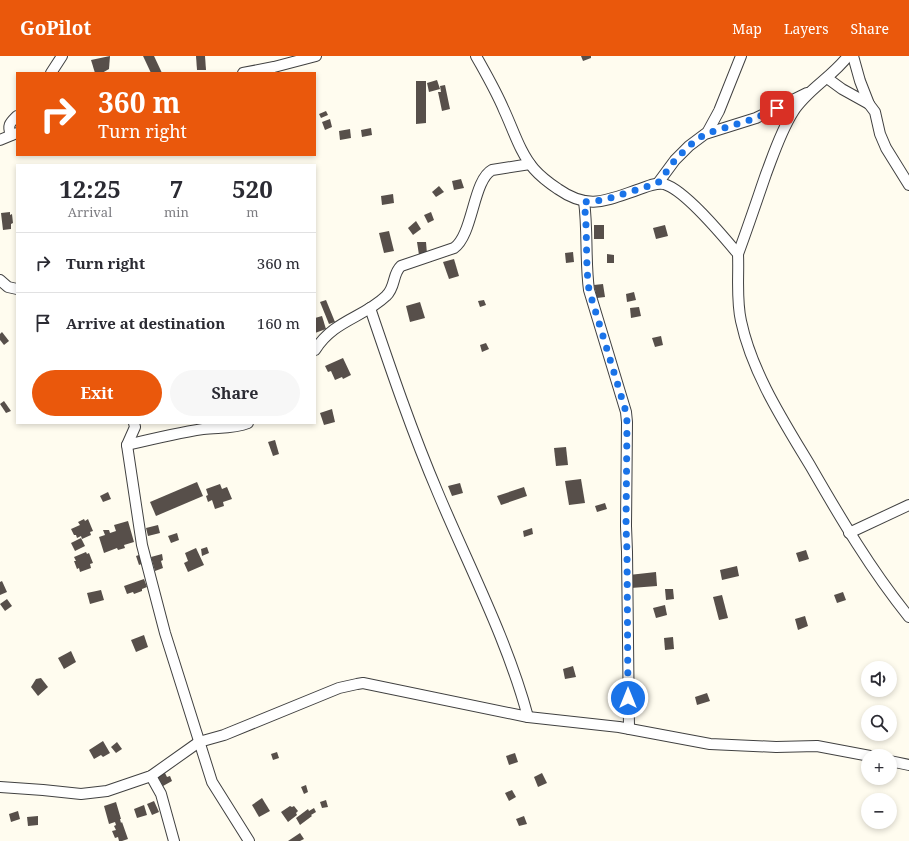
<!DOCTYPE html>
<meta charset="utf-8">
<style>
:root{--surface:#fff;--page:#f7f7f7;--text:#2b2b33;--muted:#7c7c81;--line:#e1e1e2;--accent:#ea580c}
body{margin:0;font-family:"Noto Serif",serif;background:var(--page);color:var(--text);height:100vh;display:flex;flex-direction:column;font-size:15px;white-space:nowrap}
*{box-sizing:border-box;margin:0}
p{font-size:13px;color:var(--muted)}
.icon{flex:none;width:22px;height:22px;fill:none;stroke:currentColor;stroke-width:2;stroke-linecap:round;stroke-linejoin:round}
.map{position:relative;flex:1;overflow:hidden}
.drawer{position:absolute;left:16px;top:108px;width:300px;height:260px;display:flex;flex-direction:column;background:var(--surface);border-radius:0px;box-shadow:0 2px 6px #0003}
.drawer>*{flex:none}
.banner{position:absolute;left:16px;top:16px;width:300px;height:84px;border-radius:0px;box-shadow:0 2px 6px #0003;background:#ea580c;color:#fff;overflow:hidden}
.fabs{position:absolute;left:861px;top:605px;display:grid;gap:8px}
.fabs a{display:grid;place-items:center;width:36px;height:36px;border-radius:50%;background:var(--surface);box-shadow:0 2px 6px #0003;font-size:20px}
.pin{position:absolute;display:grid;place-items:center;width:34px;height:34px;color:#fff;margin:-17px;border-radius:8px;box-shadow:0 2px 6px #0006}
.me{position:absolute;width:44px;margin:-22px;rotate:0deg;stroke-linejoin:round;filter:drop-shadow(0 0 3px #0008)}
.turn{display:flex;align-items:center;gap:14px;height:84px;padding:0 16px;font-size:18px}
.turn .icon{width:52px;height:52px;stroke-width:2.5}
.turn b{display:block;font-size:28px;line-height:34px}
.eta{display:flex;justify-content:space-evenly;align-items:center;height:68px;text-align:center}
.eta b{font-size:24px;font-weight:700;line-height:28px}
.action{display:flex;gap:8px;margin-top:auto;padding:8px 16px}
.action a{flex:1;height:46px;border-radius:24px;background:var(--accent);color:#fff;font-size:16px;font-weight:700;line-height:46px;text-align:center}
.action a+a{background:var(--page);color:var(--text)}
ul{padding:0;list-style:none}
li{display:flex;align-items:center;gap:12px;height:60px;padding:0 16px;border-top:1px solid var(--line)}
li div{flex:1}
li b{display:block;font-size:15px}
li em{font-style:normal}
header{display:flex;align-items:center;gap:24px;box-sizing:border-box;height:56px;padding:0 20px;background:var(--accent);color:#fff}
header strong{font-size:19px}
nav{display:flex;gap:22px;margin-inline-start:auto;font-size:14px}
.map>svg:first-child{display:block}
</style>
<header>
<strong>GoPilot</strong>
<nav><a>Map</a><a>Layers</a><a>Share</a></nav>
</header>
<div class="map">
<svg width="909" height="785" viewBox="0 0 909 785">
<rect width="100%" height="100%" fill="#fffcef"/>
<g fill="#574f4a">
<polygon points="110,0 109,13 102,17 95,17 91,4"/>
<polygon points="143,0 154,0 162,17 151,17"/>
<polygon points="196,0 205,0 206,14 197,14"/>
<polygon points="581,0 591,0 591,2 583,5"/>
<polygon points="437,24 440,33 429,36 427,27"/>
<polygon points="416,25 426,25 426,67 416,68"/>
<polygon points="445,29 450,53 442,55 438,36 441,36 440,30"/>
<polygon points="326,55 328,59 321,62 319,58"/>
<polygon points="330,63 332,71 325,74 322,66"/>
<polygon points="371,72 372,79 362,81 361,74"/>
<polygon points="350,73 351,82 340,84 339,75"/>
<polygon points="461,123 464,132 454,134 452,125"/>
<polygon points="439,130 444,136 436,141 432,136"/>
<polygon points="393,138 394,147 382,149 381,140"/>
<polygon points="10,156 10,159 12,158 13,167 11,168 11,173 3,174 1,157"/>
<polygon points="431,156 434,164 428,167 424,159"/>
<polygon points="416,165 421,173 413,179 408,172"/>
<rect x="594" y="169" width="10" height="14"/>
<polygon points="665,169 668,180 656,183 653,172"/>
<polygon points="389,175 394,195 384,197 379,177"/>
<polygon points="417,186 426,186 427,198 419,199"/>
<polygon points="573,196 574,206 566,207 565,197"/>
<polygon points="607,198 614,199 614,207 607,207"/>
<polygon points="454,203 459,220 449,223 443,206"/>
<polygon points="603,228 605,241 597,242 594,229"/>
<polygon points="634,236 636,244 627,246 626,238"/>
<polygon points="326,244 335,266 329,268 320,246"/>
<polygon points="484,244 486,249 480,251 478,245"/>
<polygon points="420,246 425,262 410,266 406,250"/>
<polygon points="639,251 641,260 631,262 630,252"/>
<polygon points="322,260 326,273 315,277 315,262"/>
<polygon points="2,276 9,285 4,289 0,284 0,278"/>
<polygon points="661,280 663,289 655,291 652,282"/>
<polygon points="486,287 489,293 482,296 480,289"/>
<polygon points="343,302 351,319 343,323 342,321 335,324 331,315 328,316 325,310"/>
<polygon points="4,345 11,355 6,357 0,348"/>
<polygon points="332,353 335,366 324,369 320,357"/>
<polygon points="275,384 279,398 273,400 268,386"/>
<polygon points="566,391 568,409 556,410 554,392"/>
<polygon points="581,423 585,447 569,449 565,425"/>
<polygon points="197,426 203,440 156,460 150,446"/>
<polygon points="460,427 463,437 452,440 448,430"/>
<polygon points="220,428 222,433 227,431 232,443 223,446 224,450 215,453 212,444 208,446 206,440 208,439 206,433"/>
<polygon points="524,431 527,440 501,449 497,440"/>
<polygon points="108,436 111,443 103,446 100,440"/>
<polygon points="605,447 607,453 597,456 595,450"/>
<polygon points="84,463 85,465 88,463 93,475 90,476 91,479 82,483 81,480 77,482 76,479 74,479 71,473 80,469 78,466"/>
<polygon points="128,465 134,486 124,489 125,492 118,494 117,492 104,497 99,481 105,479 103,474 109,474 110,477 116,475 114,469"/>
<polygon points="158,469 160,477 148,480 146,472"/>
<polygon points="532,472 533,478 524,481 523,475"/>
<polygon points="177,477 179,484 171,487 168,480"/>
<polygon points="81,482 85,490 75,495 71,487"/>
<polygon points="207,491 209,497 202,500 201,493"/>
<polygon points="196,492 204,509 188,516 184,507 188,505 185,497"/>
<polygon points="806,494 809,503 799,506 796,497"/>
<polygon points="86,496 87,498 89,497 93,507 90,508 91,512 80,516 79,512 77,513 74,505 76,505 74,501"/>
<polygon points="142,498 144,507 139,509 136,500"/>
<polygon points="162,498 163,504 161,505 163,512 155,515 151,501"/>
<polygon points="737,510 739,520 722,524 720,514"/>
<polygon points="656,516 657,530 631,532 629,519"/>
<polygon points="144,523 147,531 142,533 142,535 134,538 133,536 127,538 124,530"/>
<polygon points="2,525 7,536 0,539 0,526"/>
<polygon points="665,533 673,533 674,543 666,544"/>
<polygon points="101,534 104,544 90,548 87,537"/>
<polygon points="843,536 846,544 837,547 834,539"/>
<polygon points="722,539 728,562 719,564 713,541"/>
<polygon points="7,543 12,550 5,555 0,548"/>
<polygon points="665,549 667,559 656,562 653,552"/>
<polygon points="805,560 808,570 798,574 795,563"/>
<polygon points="144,579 148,591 136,596 131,584"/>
<polygon points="673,581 674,593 665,594 664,582"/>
<polygon points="71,595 76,606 64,613 58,602"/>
<polygon points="573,610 576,621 565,623 563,613"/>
<polygon points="41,622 48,631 38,640 31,631 36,623"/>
<polygon points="707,637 710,645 697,649 695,641"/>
<polygon points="103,685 110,697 103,701 101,699 94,703 89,694"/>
<polygon points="117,686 122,693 116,697 111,691"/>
<polygon points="277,696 279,702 273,704 271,698"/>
<polygon points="515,697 518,706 509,709 506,700"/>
<polygon points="164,715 167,721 170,720 172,725 163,730 157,719"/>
<polygon points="542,717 547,727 538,731 534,721"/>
<polygon points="306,729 308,736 304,738 301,731"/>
<polygon points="512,734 516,741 509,745 505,737"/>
<polygon points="262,742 270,755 259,761 252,749"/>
<polygon points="326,744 328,751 322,752 320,746"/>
<polygon points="154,745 159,756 152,759 147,748"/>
<polygon points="116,746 121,763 120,763 121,767 122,766 128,783 122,785 119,785 118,781 115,782 112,775 116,774 114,770 116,769 115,766 109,768 104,750"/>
<polygon points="144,749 147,759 137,762 134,753"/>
<polygon points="290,750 292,751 294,750 298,755 296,757 297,759 288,766 281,756"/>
<polygon points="314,752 316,756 311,759 312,760 300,769 296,762 308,753 309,755"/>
<polygon points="18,755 20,763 11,766 9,758"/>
<polygon points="38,760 38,769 28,770 27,761"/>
<polygon points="524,760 527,768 519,770 516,763"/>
<polygon points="300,777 304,783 300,785 288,785"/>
</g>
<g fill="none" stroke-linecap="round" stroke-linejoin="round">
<defs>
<g id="minor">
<path d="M476 0C486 18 496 35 504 54 513 73 520 97 534 113 541 121 549 127 558 133 588 154 605 145 637 134 646 131 655 126 664 128 685 134 723 180 738 198 739 220 736 243 741 265 752 317 784 366 811 411 841 463 871 514 909 561"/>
<polyline points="853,0 860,25 869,48"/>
<polyline points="51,17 62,0"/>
<polyline points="243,17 274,11 316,0"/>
<polyline points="827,22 842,33 869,48 875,56 880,78 886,92 909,129"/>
<polyline points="707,77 719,55 741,0"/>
<path d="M11 79C7 69 10 67 17 60"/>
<polyline points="0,84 17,77"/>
<polyline points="658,127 675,104 689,90 705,78 756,62 807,37"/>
<path d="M584 145C588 175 585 205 589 234L626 356 627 366 626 470 627 496 629 673"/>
<path d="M738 198C748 171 757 144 766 118 774 97 781 75 793 56 807 34 832 21 848 0"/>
<polyline points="0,224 8,231 17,233"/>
<path d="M370 252C391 314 412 376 438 437 469 511 507 583 528 661"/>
<path d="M315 294C334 264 363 262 386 240 396 231 392 218 401 210L454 192C473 179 473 124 492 114L530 108"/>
<polyline points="134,367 135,371 127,389 142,489 165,577 212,726 249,785"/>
<path d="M127 389C152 383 177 377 203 373 218 371 233 373 248 367"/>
<polyline points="849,477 909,449"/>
<polyline points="890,705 909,709"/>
<polyline points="151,720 161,738 174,785"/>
<polyline points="0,731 43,734 81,738 107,735 151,720 199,686 224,679 339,632 357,628 363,627 528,661 619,671 710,688 776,691 817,690 870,700"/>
</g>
</defs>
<use href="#minor" stroke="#414141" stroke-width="12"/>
<use href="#minor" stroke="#fff" stroke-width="10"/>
</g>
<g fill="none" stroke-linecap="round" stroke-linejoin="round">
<path stroke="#1a73e8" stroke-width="7" stroke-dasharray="0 12.6" d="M628 642 627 496 626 470 627 366 626 356 589 234C585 205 588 175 584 146L604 144 658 127 675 104 689 90 705 78 756 62 777 52"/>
</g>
</svg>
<div class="fabs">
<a><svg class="icon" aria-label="sound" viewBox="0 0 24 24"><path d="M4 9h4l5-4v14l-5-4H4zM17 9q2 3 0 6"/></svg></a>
<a><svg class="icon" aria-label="search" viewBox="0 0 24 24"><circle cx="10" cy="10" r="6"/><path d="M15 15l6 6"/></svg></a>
<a>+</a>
<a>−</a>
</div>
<div class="pin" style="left:777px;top:52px;background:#d93025"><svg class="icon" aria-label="arrive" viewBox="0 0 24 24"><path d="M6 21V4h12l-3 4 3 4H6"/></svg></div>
<svg class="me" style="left:628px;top:642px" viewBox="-20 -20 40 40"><circle r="17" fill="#1a73e8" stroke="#fff" stroke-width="3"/><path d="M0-11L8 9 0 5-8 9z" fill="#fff"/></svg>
<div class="banner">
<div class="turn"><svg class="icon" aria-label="right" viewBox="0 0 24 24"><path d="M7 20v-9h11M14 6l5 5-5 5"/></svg><div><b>360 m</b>Turn right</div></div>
</div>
<section class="drawer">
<div class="eta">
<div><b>12:25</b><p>Arrival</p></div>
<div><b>7</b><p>min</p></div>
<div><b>520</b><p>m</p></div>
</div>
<ul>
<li><svg class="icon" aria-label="right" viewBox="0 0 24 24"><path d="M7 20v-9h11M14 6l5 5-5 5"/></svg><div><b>Turn right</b></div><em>360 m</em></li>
<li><svg class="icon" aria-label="arrive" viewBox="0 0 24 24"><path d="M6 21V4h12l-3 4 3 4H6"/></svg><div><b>Arrive at destination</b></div><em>160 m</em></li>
</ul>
<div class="action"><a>Exit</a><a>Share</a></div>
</section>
</div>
